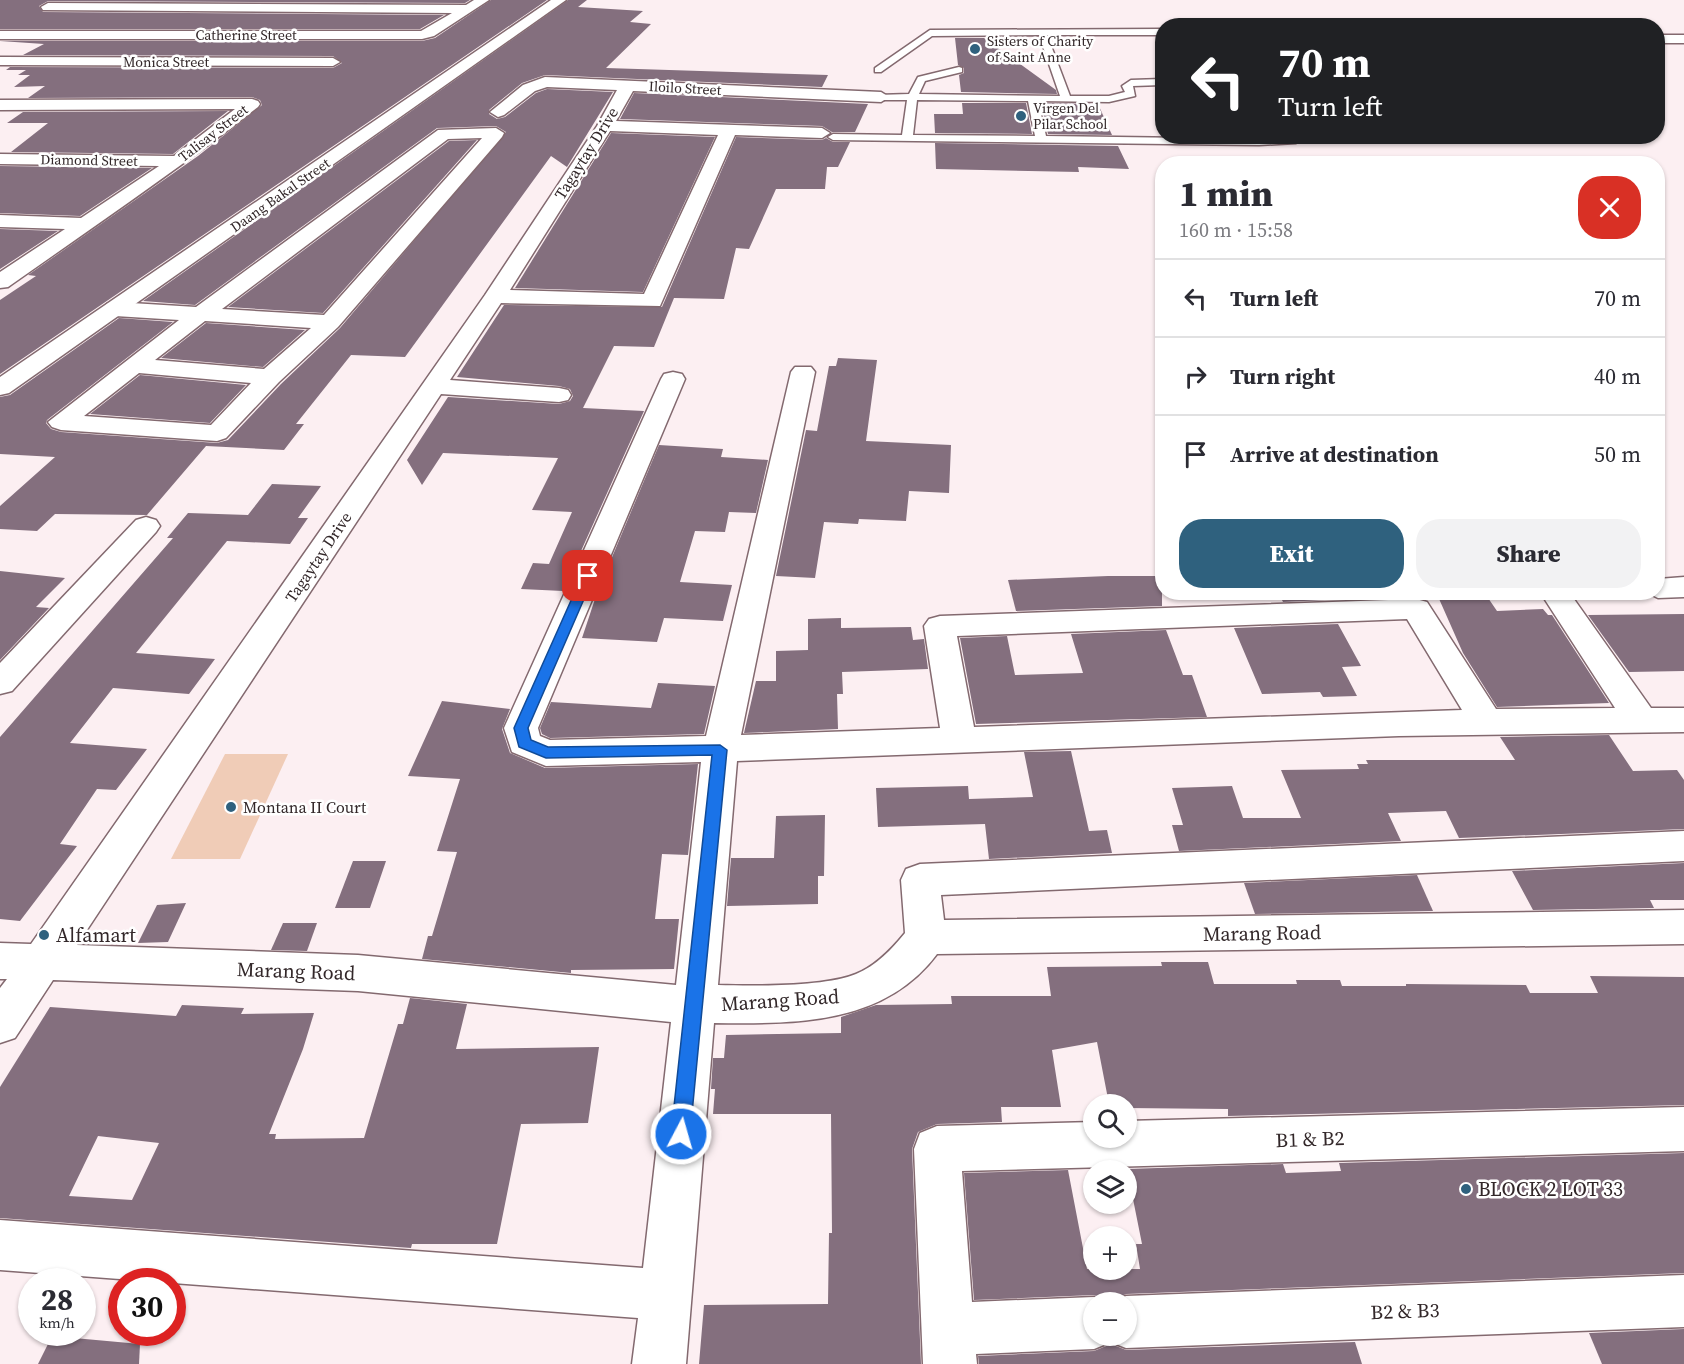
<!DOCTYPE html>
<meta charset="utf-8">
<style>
:root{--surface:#fff;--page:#f2f2f3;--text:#2b2b33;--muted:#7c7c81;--line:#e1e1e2;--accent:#2f617e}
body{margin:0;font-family:"Source Serif 4",serif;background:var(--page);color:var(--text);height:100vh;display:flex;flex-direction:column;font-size:22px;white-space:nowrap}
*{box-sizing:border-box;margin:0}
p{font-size:20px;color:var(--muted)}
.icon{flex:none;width:33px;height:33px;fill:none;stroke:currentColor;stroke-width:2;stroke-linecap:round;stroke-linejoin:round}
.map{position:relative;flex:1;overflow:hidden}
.side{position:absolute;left:1155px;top:156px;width:510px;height:444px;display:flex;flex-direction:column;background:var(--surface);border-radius:24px;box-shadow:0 2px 4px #0004}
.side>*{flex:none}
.guide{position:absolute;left:1155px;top:18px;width:510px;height:126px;border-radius:24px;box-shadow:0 2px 4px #0004;background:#202124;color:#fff;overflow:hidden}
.controls{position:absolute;left:1083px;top:1094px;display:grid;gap:12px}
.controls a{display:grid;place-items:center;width:54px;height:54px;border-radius:50%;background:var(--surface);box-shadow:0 2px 4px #0004;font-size:30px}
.speed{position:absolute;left:18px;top:1268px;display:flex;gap:12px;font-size:30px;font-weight:700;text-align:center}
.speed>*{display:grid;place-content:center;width:78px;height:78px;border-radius:50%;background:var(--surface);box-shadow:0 2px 4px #0004;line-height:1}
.speed small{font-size:15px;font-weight:400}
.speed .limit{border:9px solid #d22;background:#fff;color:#111}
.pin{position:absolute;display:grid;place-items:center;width:51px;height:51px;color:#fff;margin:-26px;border-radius:12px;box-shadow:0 3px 9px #0006}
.me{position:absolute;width:66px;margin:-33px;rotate:6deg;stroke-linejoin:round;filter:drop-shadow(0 0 4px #0008)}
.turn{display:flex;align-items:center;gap:21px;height:126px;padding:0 24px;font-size:27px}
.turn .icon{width:78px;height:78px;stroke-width:2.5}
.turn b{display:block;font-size:42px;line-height:51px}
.round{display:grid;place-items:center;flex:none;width:63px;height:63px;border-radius:24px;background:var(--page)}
.summary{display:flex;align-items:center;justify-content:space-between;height:102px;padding:0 24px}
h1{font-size:36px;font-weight:800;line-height:45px}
.primary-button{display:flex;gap:12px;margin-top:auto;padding:12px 24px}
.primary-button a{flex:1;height:69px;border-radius:24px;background:var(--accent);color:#fff;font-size:24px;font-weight:800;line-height:69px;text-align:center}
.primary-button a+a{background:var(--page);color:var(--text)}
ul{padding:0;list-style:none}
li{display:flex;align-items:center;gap:18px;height:78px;padding:0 24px;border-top:2px solid var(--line)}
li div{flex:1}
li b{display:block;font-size:22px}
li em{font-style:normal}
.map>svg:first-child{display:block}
</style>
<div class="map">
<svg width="1684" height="1364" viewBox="0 0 1684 1364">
<rect width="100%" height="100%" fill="#fceff2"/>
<polygon fill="#f0ccb7" points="225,754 288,754 240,859 171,859"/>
<g fill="#846f7e" fill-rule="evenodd">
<polygon points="0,0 470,0 465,3 48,1 39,6 43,12 444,15 420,29 0,29"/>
<polygon points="491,0 547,0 0,374 0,300 36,276 28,275 198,156 262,105 260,100 252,97 28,98 45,86 14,87 30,75 18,75 26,70 6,70 10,67 333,68 342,63 333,56 23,55 44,44 0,41 422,41 435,38"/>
<polygon points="568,0 587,0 578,7 643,11 630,22 651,24 606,68 828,75 822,87 545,75 522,83 489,110 489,114 497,119 505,117 536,93 547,89 613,92 567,167 551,156 405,357 351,355 296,424 304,424 284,450 206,446 147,515 55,514 37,531 0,529 0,506 55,457 0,454 0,397 10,395 119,318 173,322 47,420 46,423 51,429 61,432 217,443 228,440 281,384 340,328 506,132 496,126 437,128 195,305 143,301"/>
<polygon points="955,38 984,38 1056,90 1057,94 961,92 959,75 964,73 964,68 958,65"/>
<polygon points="634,93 868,104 855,132 832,132 822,126 620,119"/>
<polygon points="962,103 1026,103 1032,134 935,133 934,114 963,114"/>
<polygon points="1041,103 1098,104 1112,135 1048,134"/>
<polygon points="228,111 173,154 11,152 48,123 7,123 23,112"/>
<polygon points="611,133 715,137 643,292 515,288"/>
<polygon points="736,137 822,140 826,138 833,142 850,142 838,167 827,167 825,189 776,189 749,249 736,248 724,299 674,298 654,347 614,346 583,408 644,411 563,591 521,589 533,563 549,564 572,512 532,510 558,458 443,453 422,485 407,460 448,397 559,404 570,401 573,396 570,389 559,386 457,377 504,305 662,307"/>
<polygon points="477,140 323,313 228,307 449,141"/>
<polygon points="935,143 1118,146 1129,169 1078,167 1079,172 936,169"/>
<polygon points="0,166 152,168 80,216 0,213"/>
<polygon points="0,229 58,231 0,269"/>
<polygon points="206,323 305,330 263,367 161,358"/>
<polygon points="838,358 877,360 866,441 951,445 949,493 909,491 906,521 859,519 858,524 824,522 815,578 776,576 806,430 817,431 829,366 836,366"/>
<polygon points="140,375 246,385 210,423 90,414"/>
<polygon points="659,445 723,449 721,457 768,460 756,513 729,512 725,532 695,531 680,582 732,585 723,621 664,618 657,642 582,638 597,593"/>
<polygon points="272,484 321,486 298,518 308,518 290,544 227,541 136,653 215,659 189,694 113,688 70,743 147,749 116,790 97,789 60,844 77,846 20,921 0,919 0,737 173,538 167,538 188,513 248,515"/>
<polygon points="0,571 65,578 36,607 49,608 0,660"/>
<polygon points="1108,576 1162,576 1162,606 1016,611 1008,580"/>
<polygon points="1278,592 1321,592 1325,600 1283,602"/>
<polygon points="1436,592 1484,592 1497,611 1543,609 1548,615 1552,615 1609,703 1497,707 1463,653"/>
<polygon points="1684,614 1684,671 1629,672 1588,615"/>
<polygon points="841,618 841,628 911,627 913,640 924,639 928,669 842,672 843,694 837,694 838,729 744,733 756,681 776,681 776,651 808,650 808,619"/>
<polygon points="1338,624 1361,666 1342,667 1357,696 1323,697 1320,692 1262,694 1234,628"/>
<polygon points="1166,630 1183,675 1192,675 1207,717 976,724 960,638 1007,636 1015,675 1083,673 1071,634"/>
<polygon points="658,683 715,686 704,734 550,738 542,734 540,728 551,702 651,708"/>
<polygon points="442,701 510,709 502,729 510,753 545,768 698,764 688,855 662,854 655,919 679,919 674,969 571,970 571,973 422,959 428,936 432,936 457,852 437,851 460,779 408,776"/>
<polygon points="1609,735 1633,771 1677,770 1684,780 1684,829 1459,838 1446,811 1388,813 1401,841 1179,851 1172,825 1183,825 1172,788 1232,786 1243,818 1301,818 1281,770 1359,769 1357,764 1368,764 1366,760 1515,760 1500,737"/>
<polygon points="1071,751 1089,831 1107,830 1112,853 989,859 985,824 878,827 876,788 968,786 969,799 1033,797 1024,752"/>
<polygon points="825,815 824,876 818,876 818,904 727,906 731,858 774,858 776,816"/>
<polygon points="353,861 386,861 370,908 335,908"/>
<polygon points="1684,863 1684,900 1650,900 1654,908 1533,910 1512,871"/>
<polygon points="1417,875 1433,911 1255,914 1244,883"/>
<polygon points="186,903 168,942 138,943 157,905"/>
<polygon points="283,923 317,923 307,951 271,950"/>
<polygon points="1161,962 1208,962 1214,984 1297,984 1296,980 1340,980 1342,986 1406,986 1406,984 1526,985 1530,993 1598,993 1590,976 1684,977 1684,1105 1228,1116 1228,1109 1126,1108 1126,1104 1109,1104 1097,1042 1052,1050 1061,1107 1001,1107 1002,1122 937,1124 918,1132 912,1149 921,1364 699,1364 704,1305 828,1304 829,1233 832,1233 831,1114 713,1114 715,1089 711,1089 713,1058 724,1058 726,1035 841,1033 841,1017 876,1005 952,1004 951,996 1051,996 1047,967 1162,966"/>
<path d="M410 998 467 1004 456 1049 599 1047 588 1123 521 1124 497 1244H412L411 1248 0 1218V1087L50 1007 176 1016 182 1005 244 1008 241 1014 314 1013 303 1049 269 1134H276L275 1139 364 1138 398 1024H403ZM98 1136 159 1143 132 1200 69 1196Z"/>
<polygon points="1684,1153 1684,1273 1126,1294 1110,1302 1094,1295 974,1300 964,1173 1068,1170 1087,1269 1140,1269 1136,1244 1142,1244 1127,1169 1283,1164 1286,1173 1341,1171 1339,1163"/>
<polygon points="1684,1329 1684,1364 1602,1364 1589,1333"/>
<polygon points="52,1336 140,1344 139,1364 38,1364"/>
<polygon points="1355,1342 1362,1364 979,1364 978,1356 1094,1351 1111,1344 1126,1350"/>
</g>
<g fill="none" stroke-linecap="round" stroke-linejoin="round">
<defs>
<path id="lane" d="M1162 29V35H1047L1070 96H1109L1125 92 1122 86 1131 80 1162 79V85L1133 86 1135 96 1109 102 1038 101 1046 136 1259 139 1301 136 1296 143 1259 145 833 140 828 137 833 134 902 135 907 100H881L876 97 877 95 909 94 918 77 959 67 962 68V72L925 81 919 94 1060 96 1039 35 932 36 881 72H875V68L930 30ZM917 100 1028 101 1035 136 913 135Z"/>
<g id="street">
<polygon points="474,0 489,0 434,36 422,39 0,39 0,31 421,31 452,13 43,10 41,7 48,3 466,5"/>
<polygon points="1346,21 1351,22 1353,26 1339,26"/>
<rect x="1658" y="35" width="26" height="8"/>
<polygon points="0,57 333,58 340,62 333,66 0,65"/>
<path d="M545 77 881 92 889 97 881 102 633 91 616 121 822 128 830 133 822 138 735 135 660 306 501 303 450 380 559 388 568 390 571 395 568 400 559 402 441 394 77 945 358 955 676 985 701 762 546 766 512 752 504 728 661 379 664 374 673 372 682 374 685 379 538 728 540 736 550 740 706 736 791 372 795 367H811L815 372 741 735 940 728 924 626 929 619 940 616 1416 599 1427 602 1496 709 1615 708 1540 592H1569L1651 708H1684V732L1399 736 737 761 718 985C753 986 825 987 856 974 876 966 892 949 905 933L901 880 906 869 920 864 1684 831V861L941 895 944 920 1684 910V944L937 954C884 1025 796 1024 714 1023L686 1364H632L638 1318 0 1270V1220L643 1268 671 1022 358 991 53 980 15 1038 0 1043V988L7 979H0V943L31 944 485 295 597 126 617 90 547 87 535 91 504 115 498 117 490 112 523 85ZM610 131 718 135 644 294 510 290ZM1407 619 1462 710 974 727 957 636Z"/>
<path d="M252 99 258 101 260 104 258 107C176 171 92 228 8 287L0 288V272L65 229 0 227V215L81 218 159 166 0 164V154L174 156 235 109 0 110V100Z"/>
<path d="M496 128 504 133 502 137 338 327 279 382 226 438 217 441 61 430 52 427 48 422 179 320 115 316 107 314 104 309 107 304 115 302 196 307 438 130ZM482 138 324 315 222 309 448 139ZM205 321 311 328 264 369 155 360ZM139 373 251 383 211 425 84 416Z"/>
<polygon points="146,517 156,520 160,526 156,532 12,691 0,694 0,663 136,520"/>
<polygon points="1684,577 1684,597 1658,598 1646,592 1658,592 1658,579"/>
<polygon points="1684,1107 1684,1151 962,1171 972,1302 1094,1297 1106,1302 1094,1302 1094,1335 1126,1335 1126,1302 1112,1302 1126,1296 1684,1275 1684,1327 1126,1348 1111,1342 1094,1349 976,1354 977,1364 923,1364 914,1149 920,1133 937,1126 1094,1122 1094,1137 1126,1137 1126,1121"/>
</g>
<polygon id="secondary" points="551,0 566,0 9,393 0,395 0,377"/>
</defs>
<use href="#lane" stroke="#83696f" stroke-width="3"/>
<use href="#street" stroke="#83696f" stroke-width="3"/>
<use href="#secondary" stroke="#83696f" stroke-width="3"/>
<use href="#lane" fill="#fff" fill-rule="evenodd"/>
<use href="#street" fill="#fff" fill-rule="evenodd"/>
<use href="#secondary" fill="#fff" fill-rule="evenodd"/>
</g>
<polygon fill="#1a73e8" stroke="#114b97" stroke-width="1.5" points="588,572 594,576 528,728 531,740 548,747 720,745 727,750 690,1134 687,1140 681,1143 674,1140 671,1134 712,755 546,758 519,747 514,728 582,576"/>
<g fill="#2f617e" stroke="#fff" stroke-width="2">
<circle cx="975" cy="49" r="6"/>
<circle cx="1021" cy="116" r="6"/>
<circle cx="231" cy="807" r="6"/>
<circle cx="44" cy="935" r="6"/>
<circle cx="1466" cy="1189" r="6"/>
</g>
<g text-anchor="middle" stroke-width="5" stroke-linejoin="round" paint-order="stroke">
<g font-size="14" fill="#322729" stroke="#fff">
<text x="246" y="40">Catherine Street</text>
<text x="166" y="67">Monica Street</text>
<text transform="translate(685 88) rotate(3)" y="5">Iloilo Street</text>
<text transform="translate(213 133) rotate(-38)" y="5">Talisay Street</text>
<text transform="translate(89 160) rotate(1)" y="5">Diamond Street</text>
<text transform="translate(280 195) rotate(-35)" y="5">Daang Bakal Street</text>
</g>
<g font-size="14" fill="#322729" stroke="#fff" text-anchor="start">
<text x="987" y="46">Sisters of Charity<tspan x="987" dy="16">of Saint Anne</tspan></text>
<text x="1033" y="113">Virgen Del<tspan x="1033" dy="16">Pilar School</tspan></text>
</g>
<g font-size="16" fill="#322729" stroke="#fff">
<text transform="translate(586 153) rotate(-58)" y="6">Tagaytay Drive</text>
<text transform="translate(318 557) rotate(-56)" y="6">Tagaytay Drive</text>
</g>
<g font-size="16" fill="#322729" stroke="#fff" text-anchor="start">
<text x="243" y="813">Montana II Court</text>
</g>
<g font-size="20" fill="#322729" stroke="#fff">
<text transform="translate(1262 933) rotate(-1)" y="7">Marang Road</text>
<text transform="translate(296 971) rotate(2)" y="7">Marang Road</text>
<text transform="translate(780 1000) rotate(-4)" y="7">Marang Road</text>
<text transform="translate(1310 1139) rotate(-2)" y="7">B1 &amp; B2</text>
<text transform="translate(1405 1311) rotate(-2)" y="7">B2 &amp; B3</text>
</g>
<g font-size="20" fill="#322729" stroke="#fff" text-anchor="start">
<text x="56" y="942">Alfamart</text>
<text x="1478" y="1196">BLOCK 2 LOT 33</text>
</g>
</g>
</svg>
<div class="controls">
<a><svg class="icon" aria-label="search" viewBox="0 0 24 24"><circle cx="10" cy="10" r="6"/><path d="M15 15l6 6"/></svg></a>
<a><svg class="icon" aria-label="layers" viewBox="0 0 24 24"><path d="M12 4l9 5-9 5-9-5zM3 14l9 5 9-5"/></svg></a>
<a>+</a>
<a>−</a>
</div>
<div class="speed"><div>28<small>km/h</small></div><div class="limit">30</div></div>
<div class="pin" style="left:588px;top:576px;background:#d93025"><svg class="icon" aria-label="arrive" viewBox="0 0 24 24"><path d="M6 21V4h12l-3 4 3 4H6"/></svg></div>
<svg class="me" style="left:681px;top:1134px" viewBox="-20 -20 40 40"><circle r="17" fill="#1a73e8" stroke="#fff" stroke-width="3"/><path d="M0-11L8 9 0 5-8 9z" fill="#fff"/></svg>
<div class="guide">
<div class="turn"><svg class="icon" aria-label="left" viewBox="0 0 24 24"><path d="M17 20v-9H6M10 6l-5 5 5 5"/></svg><div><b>70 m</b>Turn left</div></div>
</div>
<section class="side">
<div class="summary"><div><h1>1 min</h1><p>160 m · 15:58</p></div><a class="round" style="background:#d93025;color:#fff"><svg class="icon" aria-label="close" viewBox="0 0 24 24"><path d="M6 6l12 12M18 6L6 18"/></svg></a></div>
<ul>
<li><svg class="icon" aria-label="left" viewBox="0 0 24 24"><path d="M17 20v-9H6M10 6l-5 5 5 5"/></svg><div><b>Turn left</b></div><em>70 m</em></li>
<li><svg class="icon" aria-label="right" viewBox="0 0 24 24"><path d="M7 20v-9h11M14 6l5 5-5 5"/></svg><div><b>Turn right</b></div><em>40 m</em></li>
<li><svg class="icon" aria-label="arrive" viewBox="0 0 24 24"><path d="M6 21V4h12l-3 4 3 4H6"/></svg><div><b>Arrive at destination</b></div><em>50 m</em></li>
</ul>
<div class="primary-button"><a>Exit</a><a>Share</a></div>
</section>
</div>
